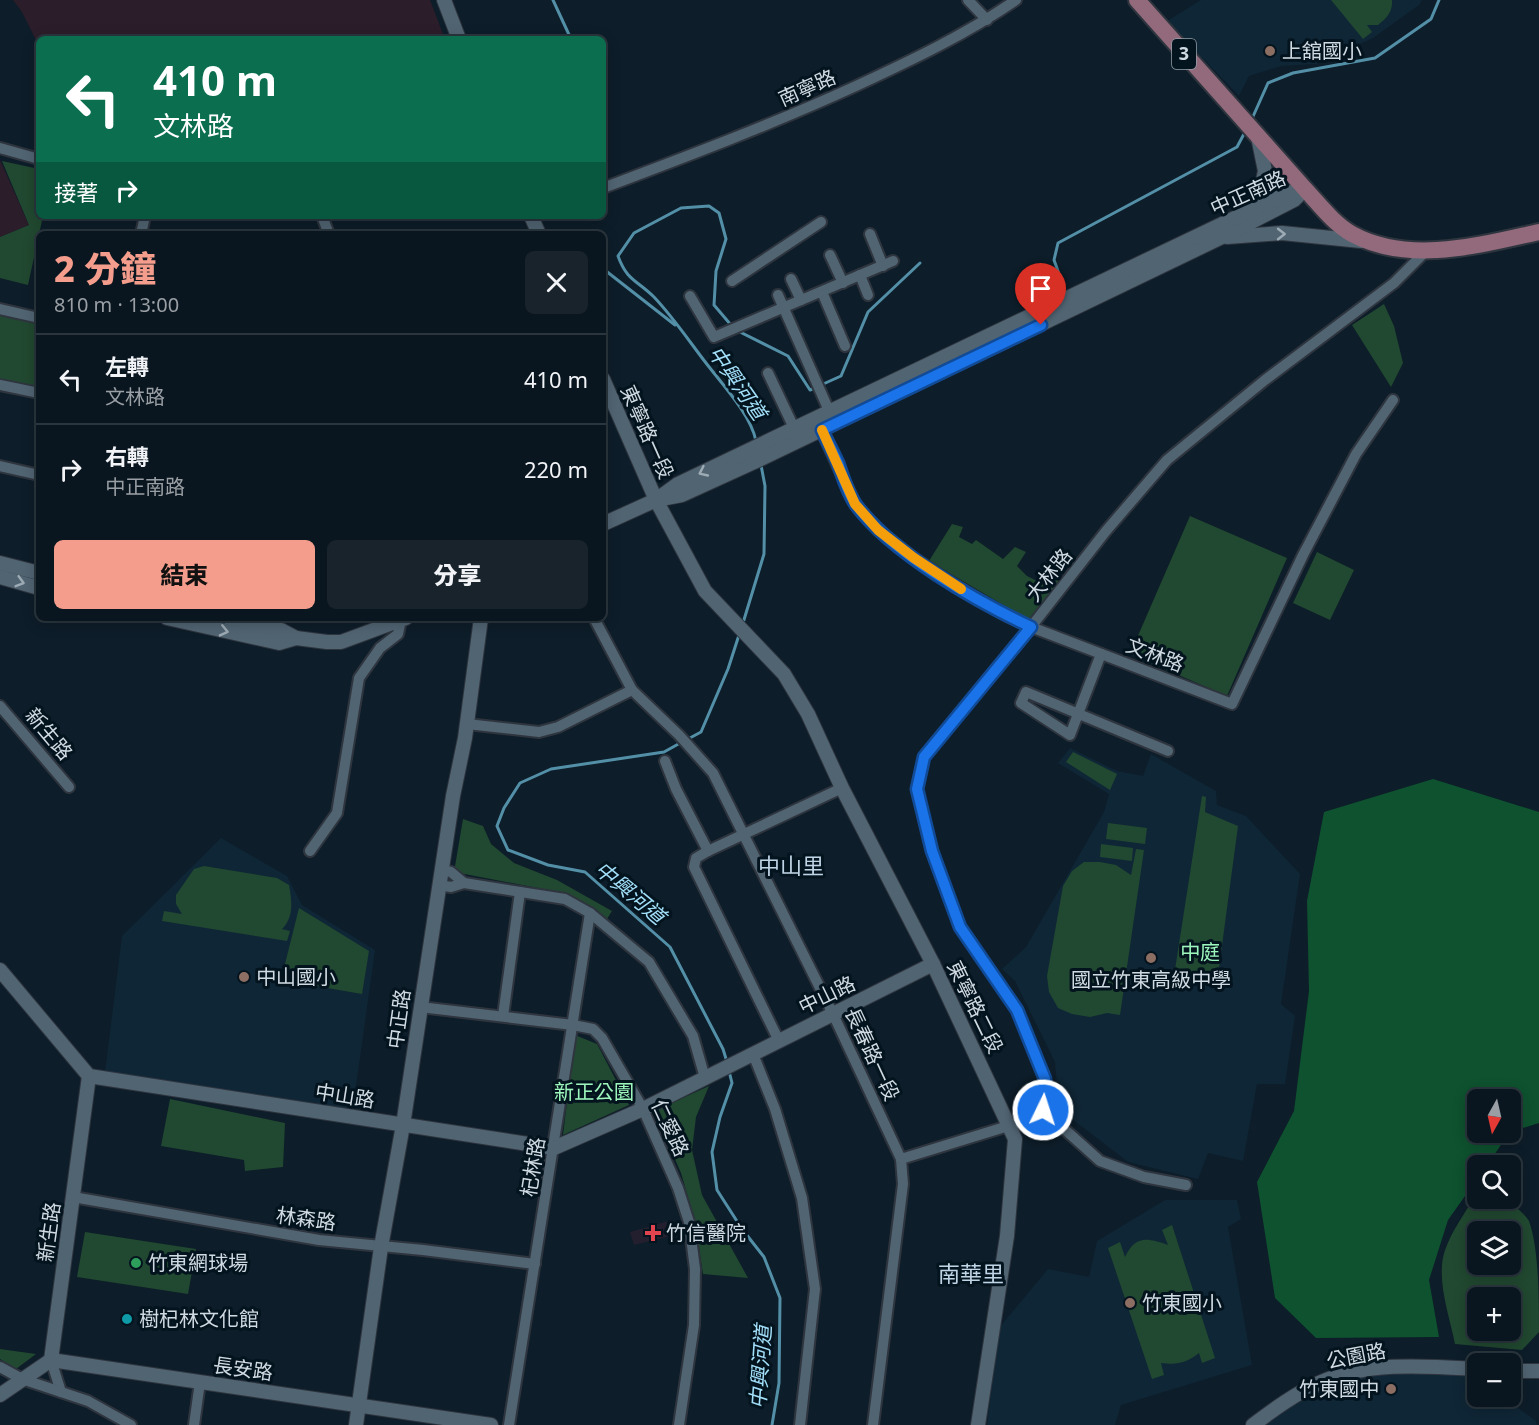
<!DOCTYPE html>
<html lang="zh-TW">
<meta charset="utf-8">
<style>
:root{--surface:#0a161f;--page:#18232c;--text:#f1f3f6;--muted:#999fa4;--line:#2a353d;--accent:#f49d8c}
body{margin:0;font-family:"Noto Sans","Noto Sans TC",sans-serif;background:var(--page);color:var(--text);height:100vh;display:flex;flex-direction:column;font-size:22px;white-space:nowrap}
*{box-sizing:border-box;margin:0}
p{font-size:20px;color:var(--muted)}
.icon{flex:none;width:33px;height:33px;fill:none;stroke:currentColor;stroke-width:2;stroke-linecap:round;stroke-linejoin:round}
.map{position:relative;flex:1;overflow:hidden}
.sheet{position:absolute;left:36px;top:231px;width:570px;height:390px;display:flex;flex-direction:column;background:var(--surface);border-radius:9px;box-shadow:0 3px 15px #0003,0 0 0 2px var(--line)}
.sheet>*{flex:none}
.banner{position:absolute;left:36px;top:36px;width:570px;height:183px;border-radius:9px;box-shadow:0 3px 15px #0003,0 0 0 2px var(--line);background:#0b6e4f;color:#fff;overflow:hidden}
.needle{width:39px;rotate:188deg}
.controls{position:absolute;left:1467px;top:1089px;display:grid;gap:12px}
.controls a{display:grid;place-items:center;width:54px;height:54px;border-radius:9px;background:var(--surface);box-shadow:0 3px 15px #0003,0 0 0 2px var(--line);font-size:30px}
.pin{position:absolute;display:grid;place-items:center;width:51px;height:51px;color:#fff;margin:-62px -26px;border-radius:50% 50% 50% 0;rotate:-45deg;box-shadow:0 0 6px #0007}
.pin .icon{rotate:45deg}
.me{position:absolute;width:66px;margin:-33px;rotate:4deg;stroke-linejoin:round;filter:drop-shadow(0 0 4px #0008)}
.turn{display:flex;align-items:center;gap:21px;height:126px;padding:0 18px;font-size:27px}
.turn .icon{width:78px;height:78px;stroke-width:2.5}
.turn b{display:block;font-size:42px;line-height:51px}
.then{display:flex;align-items:center;height:57px;padding:0 18px;background:#0003;gap:12px;font-size:22px}
.round{display:grid;place-items:center;flex:none;width:63px;height:63px;border-radius:9px;background:var(--page)}
.headline{display:flex;align-items:center;justify-content:space-between;height:102px;padding:0 18px}
h1{font-size:36px;font-weight:800;line-height:45px;color:var(--accent)}
.cta{display:flex;gap:12px;margin-top:auto;padding:12px 18px}
.cta a{flex:1;height:69px;border-radius:9px;background:var(--accent);color:#111;font-size:24px;font-weight:800;line-height:69px;text-align:center}
.cta a+a{background:var(--page);color:var(--text)}
ul{padding:0;list-style:none}
li{display:flex;align-items:center;gap:18px;height:90px;padding:0 18px;border-top:2px solid var(--line)}
li div{flex:1}
li b{display:block;font-size:22px}
li em{font-style:normal}
.map>svg:first-child{display:block}
</style>
<div class="map">
<svg width="1539" height="1425" viewBox="0 0 1539 1425">
<rect width="100%" height="100%" fill="#0d1d29"/>
<g fill="#0f2636">
<polygon points="1201,0 1422,0 1419,5 1373,38 1316,64 1281,66 1249,76 1239,96 1167,21"/>
<polygon points="1070,748 1117,771 1143,776 1151,754 1216,791 1217,805 1246,816 1300,874 1281,1004 1295,1016 1285,1084 1257,1084 1243,1161 1208,1153 1198,1179 1128,1162 1059,1109 1055,1062 1015,981 1002,969 1026,947 1104,812 1109,794 1058,763"/>
<polygon points="221,838 287,876 302,905 375,950 352,1115 105,1072 122,936"/>
<polygon points="1165,1200 1237,1200 1241,1219 1228,1227 1252,1365 1121,1405 1115,1425 987,1425 998,1329 1048,1269 1089,1277 1097,1241"/>
<polygon points="1477,1372 1478,1396 1503,1397 1536,1421 1537,1425 1256,1425 1337,1373"/>
</g>
<g fill="#2b1d29">
<polygon points="13,0 430,0 445,39 39,39 39,46 22,12"/>
<polygon points="0,160 29,225 0,237"/>
</g>
<polygon fill="#231f2f" points="672,1220 675,1235 634,1245 630,1232"/>
<g fill="#214830" fill-rule="evenodd">
<path d="M1331 0H1392C1393 11 1387 18 1378 25H1367L1372 32 1363 39Z"/>
<polygon points="2,161 39,169 39,216 43,216 28,285 0,278 0,237 29,225"/>
<polygon points="1384,304 1394,326 1403,363 1391,387 1352,325"/>
<polygon points="0,313 39,321 39,388 0,380"/>
<polygon points="1190,516 1287,558 1227,696 1130,654"/>
<polygon points="952,524 963,527 959,537 972,544 976,540 1003,559 1015,547 1026,552 1017,566 1027,576 1041,583 1051,571 1060,580 1030,621 929,561"/>
<polygon points="1317,552 1354,570 1330,620 1293,603"/>
<polygon points="1073,752 1117,774 1110,790 1066,762"/>
<polygon points="1202,796 1206,797 1205,812 1238,826 1217,983 1174,976"/>
<polygon points="463,819 483,826 491,844 514,863 557,880 612,911 607,919 590,906 564,893 454,872"/>
<polygon points="1108,823 1147,828 1145,844 1106,839"/>
<polygon points="1101,844 1133,848 1132,861 1100,857"/>
<polygon points="1136,849 1144,850 1120,1015 1107,1013 1090,1017 1072,1014 1058,1008 1049,992 1047,976 1063,886 1072,871 1084,862 1100,862 1116,865 1131,875"/>
<path d="M204 866 277 878 289 885C292 901 294 917 282 929L290 931 287 941 162 921 164 911 182 914 176 904V895L194 869Z"/>
<polygon points="299,908 369,951 362,994 281,980"/>
<polygon points="575,1035 597,1044 629,1105 563,1135"/>
<polygon points="709,1086 696,1117 692,1150 702,1195 748,1278 703,1274 695,1221 681,1173 654,1111"/>
<polygon points="170,1099 285,1123 283,1167 245,1171 244,1160 161,1146"/>
<path d="M1477 1193 1478 1198 1505 1199C1512 1205 1524 1212 1529 1221 1539 1249 1539 1299 1539 1332L1522 1350 1455 1344C1450 1319 1440 1291 1442 1265 1444 1240 1465 1214 1477 1193ZM1478 1232H1510V1264H1478ZM1478 1298H1510V1330H1478Z"/>
<path d="M1172 1225 1215 1358 1202 1363 1199 1353C1186 1363 1178 1365 1161 1363L1164 1375 1152 1379 1108 1248 1120 1242 1125 1257C1136 1235 1147 1238 1168 1245L1162 1230Z"/>
<polygon points="85,1232 196,1249 188,1294 77,1277"/>
<polygon points="0,1349 36,1354 16,1369 0,1359"/>
</g>
<polygon fill="#0e522f" points="1433,779 1539,812 1539,1123 1510,1132 1510,1100 1478,1100 1478,1132 1510,1132 1487,1165 1478,1166 1477,1179 1448,1220 1429,1280 1439,1337 1316,1338 1275,1298 1257,1182 1294,1111 1309,991 1307,901 1324,812"/>
<g fill="none" stroke-linecap="round" stroke-linejoin="round">
<g stroke="#5390a8" stroke-width="3">
<polyline points="553,0 571,39"/>
<polyline points="1251,121 1268,83 1293,73 1375,58 1431,19 1439,0"/>
<polyline points="606,271 675,325"/>
<polyline points="1063,285 1054,260 1058,243 1237,147 1245,132"/>
<path d="M731 325 714 305 716 271 726 239 719 213 709 206 681 208 634 233 618 256C627 281 637 280 654 297 673 317 689 341 706 363 722 384 751 415 756 441"/>
<polyline points="736,330 788,356 810,390 815,388"/>
<polyline points="821,385 841,376 868,312 920,263"/>
<polyline points="743,623 764,554 765,486 761,465"/>
<polyline points="688,739 701,732 728,669 739,635"/>
<polyline points="682,742 664,752 551,769 520,783 504,808 497,826 508,850 548,865 585,872 670,947 723,1049 727,1062"/>
<polyline points="729,1071 732,1083 720,1117 712,1152 717,1190 742,1229 764,1257 780,1298 779,1383 772,1425"/>
</g>
<defs>
<g id="street">
<polyline points="968,0 987,20"/>
<polyline points="0,148 39,159"/>
<path d="M603 188C688 156 773 124 856 86 912 60 965 35 1016 0"/>
<polyline points="322,216 329,234"/>
<polyline points="141,234 145,216"/>
<polyline points="870,234 883,266"/>
<polyline points="830,255 843,283"/>
<polyline points="860,275 868,295"/>
<polyline points="791,279 801,300"/>
<polyline points="732,281 821,222"/>
<polyline points="822,292 845,346"/>
<polyline points="778,295 830,413"/>
<polyline points="690,296 714,337 893,261"/>
<polyline points="0,309 39,318"/>
<polyline points="768,373 795,430"/>
<polyline points="0,385 39,393"/>
<polyline points="819,425 855,504 878,530 914,558 955,585 1007,616 1031,627 1232,704 1303,555 1356,454 1393,400"/>
<polyline points="0,466 39,475"/>
<polyline points="594,618 632,690 679,735 713,773 833,1014 901,1159 903,1184 873,1425"/>
<polyline points="1101,654 1070,735 1021,703 1026,692 1168,751"/>
<polyline points="0,706 69,787"/>
<polyline points="467,724 539,732 558,727 632,690"/>
<polyline points="665,761 676,789 708,851"/>
<polyline points="310,851 337,813 359,678 380,648 398,634 401,620"/>
<polyline points="442,870 451,872 464,883"/>
<polyline points="439,885 451,887 464,883 565,899 590,913 649,962 693,1036 705,1078"/>
<polyline points="420,1007 573,1025 593,1029 602,1038 643,1109 678,1188 689,1222 695,1269 694,1325 679,1425"/>
<polyline points="503,1016 520,892"/>
<polyline points="779,1041 694,867 696,858 708,851 842,788"/>
<polyline points="753,1054 775,1109 802,1198 815,1289 800,1425"/>
<polyline points="1043,1110 1100,1161 1144,1177 1186,1185"/>
<polyline points="901,1159 1031,1119 1043,1110 1045,1099 1045,1079 1017,1010 960,927 932,851 917,789 924,757 1031,627 1106,531 1167,460 1265,380 1394,283 1427,250"/>
<polyline points="73,1197 319,1240 423,1250 535,1264"/>
<polyline points="51,1360 61,1392"/>
<polyline points="0,1367 22,1379 88,1401 131,1425"/>
<polyline points="194,1425 200,1382"/>
<polyline points="509,1425 590,913"/>
</g>
<g id="secondary">
<polyline points="444,0 459,39"/>
<polyline points="1247,210 1260,195 1265,171 1258,137"/>
<polyline points="531,216 539,234"/>
<polyline points="1227,237 1282,233 1361,241"/>
<polyline points="603,379 656,500 705,591 784,674 808,714 842,788 933,964 1015,1139 1007,1236 978,1425"/>
<polyline points="661,499 682,495 765,457 1222,237 1294,200 1303,191"/>
<polyline points="603,524 656,500 678,484 1287,193 1305,189"/>
<polyline points="0,563 39,573"/>
<polyline points="0,577 39,588"/>
<polyline points="167,618 279,643 296,638"/>
<polyline points="229,618 281,630 296,638 327,642 341,642 406,618"/>
<polyline points="0,970 89,1076 554,1148 643,1109 933,964"/>
<polyline points="51,1360 89,1076"/>
<polyline points="1510,1371 1539,1371"/>
<polyline points="0,1395 51,1360 491,1425"/>
<polyline points="356,1425 381,1247 403,1125 453,796 465,738 481,618"/>
<path d="M1253 1425C1273 1410 1296 1393 1319 1383 1368 1361 1426 1366 1478 1369"/>
</g>
<path id="primary" d="M1137 0 1305 189C1319 204 1334 224 1352 234 1409 265 1480 245 1539 232"/>
</defs>
<use href="#street" stroke="#2e353f" stroke-width="14"/>
<use href="#secondary" stroke="#2e353f" stroke-width="16"/>
<use href="#primary" stroke="#2e353f" stroke-width="20"/>
<use href="#street" stroke="#516472" stroke-width="10"/>
<use href="#secondary" stroke="#516472" stroke-width="14"/>
<use href="#primary" stroke="#926a7b" stroke-width="16"/>
</g>
<defs><path id="oneway-chevron" d="M-2-3.5L2.5 0L-2 3.5" fill="none" stroke-width="1.6" stroke-linecap="round" stroke-linejoin="round" transform="scale(1.5)"/></defs>
<g stroke="#9dabb5">
<use href="#oneway-chevron" transform="translate(1281 234)"/>
<use href="#oneway-chevron" transform="translate(703 472) rotate(155)"/>
<use href="#oneway-chevron" transform="translate(20 582) rotate(16)"/>
<use href="#oneway-chevron" transform="translate(224 631) rotate(13)"/>
</g>
<g fill="none" stroke-linecap="round" stroke-linejoin="round">
<defs>
<path id="route" d="M1041 325 822 430C827 441 833 452 838 463 843 477 847 492 856 505 893 554 976 601 1031 627L924 757 917 789 932 851 960 927 1017 1010 1045 1079 1046 1099 1043 1110"/>
</defs>
<use href="#route" stroke="#114b97" stroke-width="15"/>
<use href="#route" stroke="#1a73e8" stroke-width="10"/>
<polyline stroke="#f59e0b" stroke-width="10" points="822,430 855,504 878,530 914,558 961,589"/>
</g>
<g fill="#8d6e63" stroke="#04141f" stroke-width="2">
<circle cx="1270" cy="51" r="6"/>
<circle cx="1151" cy="958" r="6"/>
<circle cx="244" cy="977" r="6"/>
<circle cx="1130" cy="1303" r="6"/>
<circle cx="1391" cy="1389" r="6"/>
</g>
<path fill="#e0444e" stroke="#04141f" stroke-width="2" d="M650 1224h6v6h6v6h-6v6h-6v-6h-6v-6h6z"/>
<circle fill="#2e9e5b" stroke="#04141f" stroke-width="2" cx="136" cy="1263" r="6"/>
<circle fill="#0f9aa8" stroke="#04141f" stroke-width="2" cx="127" cy="1319" r="6"/>
<g text-anchor="middle" stroke-width="6" stroke-linejoin="round" paint-order="stroke">
<rect fill="#04141f" stroke="#939fa8" stroke-width="1.5" x="1172" y="39" width="24" height="30" rx="4.5"/>
<g font-size="18" font-weight="bold" fill="#d0dae2">
<text x="1184" y="60">3</text>
</g>
<g font-size="20" fill="#d0dae2" stroke="#04141f" text-anchor="start">
<text x="1282" y="58">上舘國小</text>
<text x="256" y="984">中山國小</text>
<text x="1151" y="987" text-anchor="middle">國立竹東高級中學</text>
<text x="666" y="1240">竹信醫院</text>
<text x="148" y="1270">竹東網球場</text>
<text x="1142" y="1310">竹東國小</text>
<text x="139" y="1326">樹杞林文化館</text>
<text x="1379" y="1396" text-anchor="end">竹東國中</text>
</g>
<g font-size="20" fill="#d0dae2" stroke="#04141f">
<text transform="translate(807 88) rotate(-24)" y="7">南寧路</text>
<text transform="translate(1248 193) rotate(-24)" y="7">中正南路</text>
<text transform="translate(647 432) rotate(66)" y="7">東寧路一段</text>
<text transform="translate(1049 575) rotate(-52)" y="7">大林路</text>
<text transform="translate(1155 655) rotate(21)" y="7">文林路</text>
<text transform="translate(49 734) rotate(50)" y="7">新生路</text>
<text transform="translate(827 995) rotate(-26)" y="7">中山路</text>
<text transform="translate(975 1007) rotate(64)" y="7">東寧路二段</text>
<text transform="translate(399 1019) rotate(-82)" y="7">中正路</text>
<text transform="translate(872 1054) rotate(65)" y="7">長春路一段</text>
<text transform="translate(345 1096) rotate(9)" y="7">中山路</text>
<text transform="translate(670 1128) rotate(65)" y="7">仁愛路</text>
<text transform="translate(533 1167) rotate(-81)" y="7">杞林路</text>
<text transform="translate(306 1219) rotate(8)" y="7">林森路</text>
<text transform="translate(49 1232) rotate(-82)" y="7">新生路</text>
<text transform="translate(1356 1356) rotate(-11)" y="7">公園路</text>
<text transform="translate(243 1369) rotate(8)" y="7">長安路</text>
</g>
<g font-size="20" fill="#9df7bd" stroke="#04141f">
<text x="1200" y="959">中庭</text>
<text x="594" y="1099">新正公園</text>
</g>
<g font-size="21" font-style="italic" fill="#a2dff9" stroke="#04141f">
<text transform="translate(737 383) rotate(55)" y="7">中興河道</text>
<text transform="translate(630 893) rotate(40)" y="7">中興河道</text>
<text transform="translate(761 1367) rotate(-86)" y="7">中興河道</text>
</g>
<g font-size="22" fill="#bfd4e5" stroke="#04141f">
<text x="791" y="874">中山里</text>
<text x="971" y="1282">南華里</text>
</g>
</g>
</svg>
<div class="controls">
<a><svg class="needle" viewBox="-14 -14 28 28"><path d="M0-13l5 13h-10z" fill="#e53935"/><path d="M0 13l5-13h-10z" fill="#999fa4"/></svg></a>
<a><svg class="icon" aria-label="search" viewBox="0 0 24 24"><circle cx="10" cy="10" r="6"/><path d="M15 15l6 6"/></svg></a>
<a><svg class="icon" aria-label="layers" viewBox="0 0 24 24"><path d="M12 4l9 5-9 5-9-5zM3 14l9 5 9-5"/></svg></a>
<a>+</a>
<a>−</a>
</div>
<div class="pin" style="left:1041px;top:325px;background:#d93025"><svg class="icon" aria-label="arrive" viewBox="0 0 24 24"><path d="M6 21V4h12l-3 4 3 4H6"/></svg></div>
<svg class="me" style="left:1043px;top:1110px" viewBox="-20 -20 40 40"><circle r="17" fill="#1a73e8" stroke="#fff" stroke-width="3"/><path d="M0-11L8 9 0 5-8 9z" fill="#fff"/></svg>
<div class="banner">
<div class="turn"><svg class="icon" aria-label="left" viewBox="0 0 24 24"><path d="M17 20v-9H6M10 6l-5 5 5 5"/></svg><div><b>410 m</b>文林路</div></div>
<div class="then">接著<svg class="icon" aria-label="right" viewBox="0 0 24 24"><path d="M7 20v-9h11M14 6l5 5-5 5"/></svg></div>
</div>
<section class="sheet">
<div class="headline"><div><h1>2 分鐘</h1><p>810 m · 13:00</p></div><a class="round"><svg class="icon" aria-label="close" viewBox="0 0 24 24"><path d="M6 6l12 12M18 6L6 18"/></svg></a></div>
<ul>
<li><svg class="icon" aria-label="left" viewBox="0 0 24 24"><path d="M17 20v-9H6M10 6l-5 5 5 5"/></svg><div><b>左轉</b><p>文林路</p></div><em>410 m</em></li>
<li><svg class="icon" aria-label="right" viewBox="0 0 24 24"><path d="M7 20v-9h11M14 6l5 5-5 5"/></svg><div><b>右轉</b><p>中正南路</p></div><em>220 m</em></li>
</ul>
<div class="cta"><a>結束</a><a>分享</a></div>
</section>
</div>
